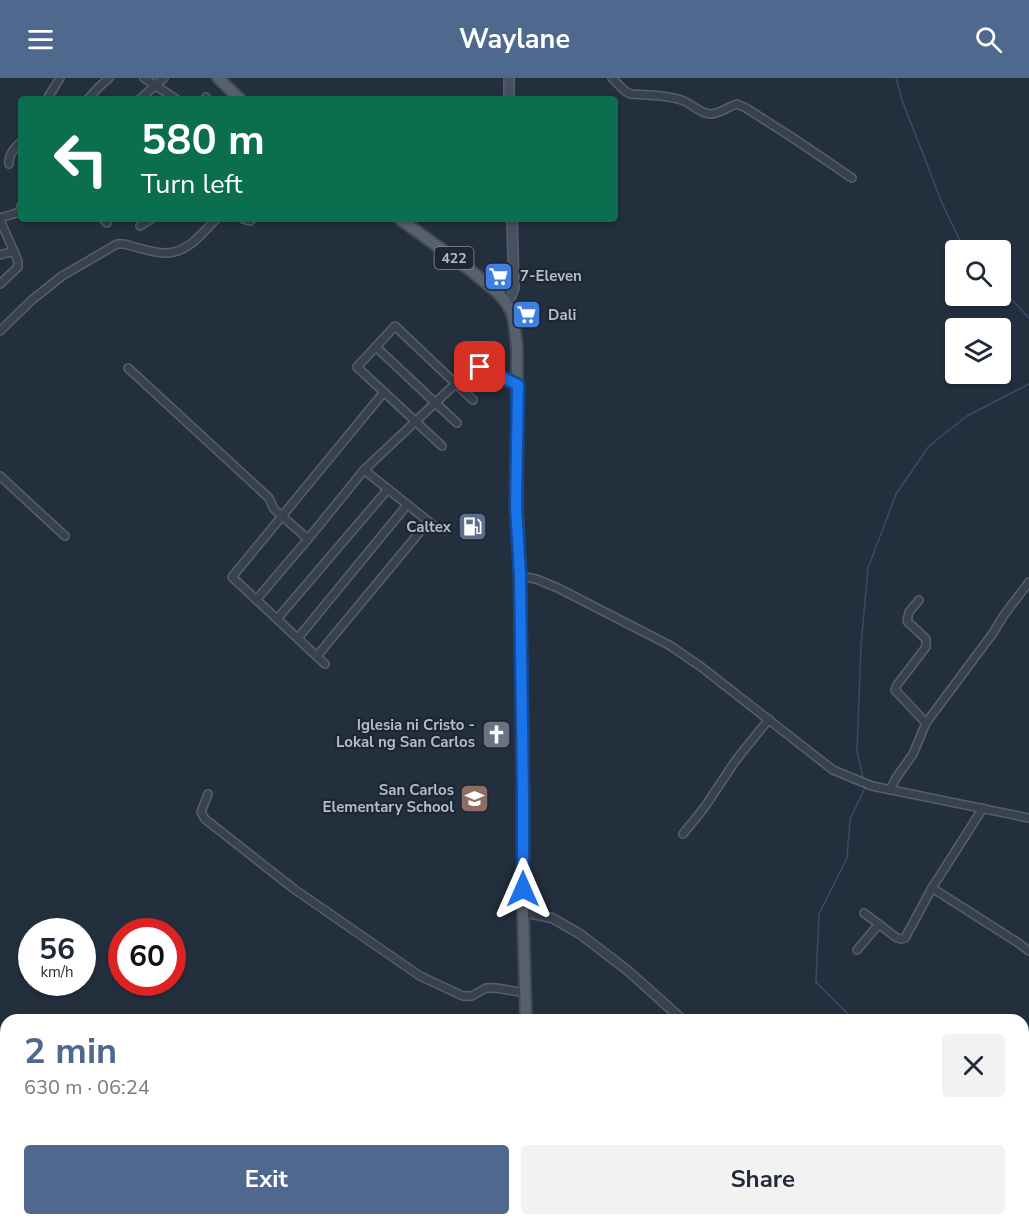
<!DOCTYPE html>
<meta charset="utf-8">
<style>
:root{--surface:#fff;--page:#f2f2f3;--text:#1f2937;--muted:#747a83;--accent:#4f688e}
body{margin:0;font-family:"Nunito Sans",sans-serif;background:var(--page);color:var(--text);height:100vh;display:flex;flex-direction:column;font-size:22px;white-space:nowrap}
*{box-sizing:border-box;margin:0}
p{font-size:20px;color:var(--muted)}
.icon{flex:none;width:33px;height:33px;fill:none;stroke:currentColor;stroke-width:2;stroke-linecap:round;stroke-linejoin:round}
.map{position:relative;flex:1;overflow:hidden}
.side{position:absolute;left:0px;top:936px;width:1029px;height:212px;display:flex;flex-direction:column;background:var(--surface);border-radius:18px 18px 0 0;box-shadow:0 2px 4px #0004}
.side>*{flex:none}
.top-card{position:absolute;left:18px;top:18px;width:600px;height:126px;border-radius:6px;box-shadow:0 2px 4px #0004;background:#0b6e4f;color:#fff;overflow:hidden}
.buttons{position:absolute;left:945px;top:162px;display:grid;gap:12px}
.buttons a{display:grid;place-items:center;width:66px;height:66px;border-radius:6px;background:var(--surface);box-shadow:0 2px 4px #0004;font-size:30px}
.speed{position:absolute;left:18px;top:840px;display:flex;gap:12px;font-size:30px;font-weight:700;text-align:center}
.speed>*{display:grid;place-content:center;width:78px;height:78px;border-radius:50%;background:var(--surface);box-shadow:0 2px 4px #0004;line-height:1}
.speed small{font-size:15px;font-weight:400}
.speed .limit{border:9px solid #d22;background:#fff;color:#111}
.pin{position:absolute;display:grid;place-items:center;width:51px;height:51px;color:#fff;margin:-26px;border-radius:12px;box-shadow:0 3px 9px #0006}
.me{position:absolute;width:66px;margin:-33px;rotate:0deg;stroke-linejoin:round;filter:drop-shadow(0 0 4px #0008)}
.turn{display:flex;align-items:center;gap:21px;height:126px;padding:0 24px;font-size:27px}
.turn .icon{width:78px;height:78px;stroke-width:2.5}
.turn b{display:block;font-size:42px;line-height:51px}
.round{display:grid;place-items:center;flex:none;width:63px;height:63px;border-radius:6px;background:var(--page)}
.head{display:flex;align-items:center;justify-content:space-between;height:102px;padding:0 24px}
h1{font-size:36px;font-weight:700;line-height:45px;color:var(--accent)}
.action{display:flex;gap:12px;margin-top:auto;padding:12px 24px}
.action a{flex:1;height:69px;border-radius:6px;background:var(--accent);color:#fff;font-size:24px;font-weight:700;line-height:69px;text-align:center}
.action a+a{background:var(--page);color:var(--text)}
header{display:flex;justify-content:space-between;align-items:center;height:78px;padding:0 24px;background:var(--accent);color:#fff;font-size:27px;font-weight:700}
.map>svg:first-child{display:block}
</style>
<header><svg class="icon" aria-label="menu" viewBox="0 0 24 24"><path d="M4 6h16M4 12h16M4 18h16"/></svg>Waylane<svg class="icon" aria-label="search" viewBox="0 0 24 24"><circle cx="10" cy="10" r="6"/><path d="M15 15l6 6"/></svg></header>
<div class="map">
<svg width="1029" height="1147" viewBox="0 0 1029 1147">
<rect width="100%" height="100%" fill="#242f3e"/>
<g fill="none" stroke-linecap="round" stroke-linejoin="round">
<g stroke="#394c67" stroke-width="1.5">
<polyline points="896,0 902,22 942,125 963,169 966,172"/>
<polyline points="1000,209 1029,240"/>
<polyline points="863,700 857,673 861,568 868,490 896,416 929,368 967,338 1029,306"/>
<polyline points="857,942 854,942 816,904 819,836 847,780 850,741 865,710"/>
<polyline points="1023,991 1029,994"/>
</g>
<defs>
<g id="minor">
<polyline points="144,0 176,21"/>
<path d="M612 0 625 13 631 16C647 17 670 17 684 23 693 27 700 35 710 36 720 36 727 29 737 26L746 30 793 60 852 100"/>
<polyline points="47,21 60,0"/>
<polyline points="88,21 99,9 109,0"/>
<polyline points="140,21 164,0"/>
<polyline points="205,21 206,19"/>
<path d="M9 86C8 77 14 70 21 64"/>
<polyline points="0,140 20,134 21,128"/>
<polyline points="103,141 107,145"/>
<polyline points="243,141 250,143 252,141"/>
<polyline points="0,142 18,183 18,189 0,206"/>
<polyline points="140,148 151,141"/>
<polyline points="0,177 14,173"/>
<path d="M0 253 33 221 62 198 117 166H124C137 169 152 175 166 175 187 175 203 155 216 141"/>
<polyline points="376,269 457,345"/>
<polyline points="128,290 269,420 274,431 308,461"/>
<polyline points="442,368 357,289 395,248 473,322"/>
<polyline points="364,392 438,451"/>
<polyline points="0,398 65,458"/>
<polyline points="520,498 536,501 558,510 669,567 700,588 833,692 872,708 1029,740"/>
<polyline points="256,522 308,461 364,392 470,292 474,289 480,289 517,307"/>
<polyline points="919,522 909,534 907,543 926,561 926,569 897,607 895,612 926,645"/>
<polyline points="277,541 388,411"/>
<polyline points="298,560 407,427"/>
<polyline points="317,578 428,444"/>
<polyline points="325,586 232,499 384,314"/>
<polyline points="890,712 896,700 913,676 926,645 993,555 1004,537 1029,504"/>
<polyline points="208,716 201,734 205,741 294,811 420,898 463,918 472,918 486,910 496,910 526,915"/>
<polyline points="683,756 704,730 736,682 769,641"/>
<polyline points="932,810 1017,864 1029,873"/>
<polyline points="864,835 897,860 901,861 905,860 932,810 983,730"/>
<polyline points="857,872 879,846"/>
</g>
<g id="tertiary">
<polyline points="523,834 552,840 580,856 627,892 683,942"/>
<polyline points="926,1142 932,1147"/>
</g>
<g id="secondary">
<polyline points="509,0 509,21"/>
<polyline points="505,223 511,218 514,210 512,141"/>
</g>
<g id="primary">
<polyline points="218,0 240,21"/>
<polyline points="400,141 470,192 497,214 505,223 511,233 514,243 517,270 517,427 520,498 523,717 523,834 526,942"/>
<polyline points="524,1147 524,1142"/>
</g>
</defs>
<use href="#minor" stroke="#565f6c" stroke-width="10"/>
<use href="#tertiary" stroke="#565f6c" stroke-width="11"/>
<use href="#secondary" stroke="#565f6c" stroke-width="12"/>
<use href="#primary" stroke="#414a57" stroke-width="14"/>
<use href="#minor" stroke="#38414e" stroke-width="7"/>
<use href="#tertiary" stroke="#38414e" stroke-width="8"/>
<use href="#secondary" stroke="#465061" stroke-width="9"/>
<use href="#primary" stroke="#56606e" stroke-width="10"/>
</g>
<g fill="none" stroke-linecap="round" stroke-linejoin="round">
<defs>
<polyline id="route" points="480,289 518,307 516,427 520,498 523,717 523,811"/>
</defs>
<use href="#route" stroke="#114b97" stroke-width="15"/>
<use href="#route" stroke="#1a73e8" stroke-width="10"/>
</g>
<defs>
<symbol id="supermarket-square" viewBox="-11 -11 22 22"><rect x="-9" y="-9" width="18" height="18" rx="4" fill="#3f7fe0" stroke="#1d2633"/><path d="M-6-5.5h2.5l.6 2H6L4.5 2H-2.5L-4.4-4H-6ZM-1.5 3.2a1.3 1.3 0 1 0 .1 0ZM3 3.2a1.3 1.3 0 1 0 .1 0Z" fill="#fff"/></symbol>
<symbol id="fuel-square" viewBox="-11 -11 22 22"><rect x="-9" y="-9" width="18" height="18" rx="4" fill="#5c6f8a" stroke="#1d2633"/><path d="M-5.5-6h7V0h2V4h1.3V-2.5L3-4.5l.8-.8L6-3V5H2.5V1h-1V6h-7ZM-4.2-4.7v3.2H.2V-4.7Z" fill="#fff"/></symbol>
<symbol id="church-square" viewBox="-11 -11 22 22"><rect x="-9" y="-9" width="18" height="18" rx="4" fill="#6b7280" stroke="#1d2633"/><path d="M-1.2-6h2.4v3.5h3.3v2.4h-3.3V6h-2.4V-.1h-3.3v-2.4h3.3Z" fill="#fff"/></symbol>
<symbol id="school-square" viewBox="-11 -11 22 22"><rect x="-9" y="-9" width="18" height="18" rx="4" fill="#8d6e63" stroke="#1d2633"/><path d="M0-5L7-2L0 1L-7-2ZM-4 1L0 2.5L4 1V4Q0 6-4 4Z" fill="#fff"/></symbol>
</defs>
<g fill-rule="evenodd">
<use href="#supermarket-square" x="482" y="182" width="33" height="33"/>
<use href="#supermarket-square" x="510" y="220" width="33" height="33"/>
<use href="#fuel-square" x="456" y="432" width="33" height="33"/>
<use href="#church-square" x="480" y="640" width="33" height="33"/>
<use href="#school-square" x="458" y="704" width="33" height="33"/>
</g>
<g text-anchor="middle" stroke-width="4.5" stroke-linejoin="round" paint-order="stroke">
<rect fill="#1d2633" stroke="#878f9c" stroke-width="1.5" x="434.5" y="169" width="39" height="22" rx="4.5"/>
<g font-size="14" font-weight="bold" fill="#b4bcc9">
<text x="454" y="185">422</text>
</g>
<g font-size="15" font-weight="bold" fill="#b4bcc9" stroke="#1d2633" text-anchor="end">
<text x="520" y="203" text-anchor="start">7-Eleven</text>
<text x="548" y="242" text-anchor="start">Dali</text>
<text x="451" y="454">Caltex</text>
<text x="475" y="652">Iglesia ni Cristo -<tspan x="475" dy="17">Lokal ng San Carlos</tspan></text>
<text x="454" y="717">San Carlos<tspan x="454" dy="17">Elementary School</tspan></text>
</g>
</g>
</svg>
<div class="buttons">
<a><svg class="icon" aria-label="search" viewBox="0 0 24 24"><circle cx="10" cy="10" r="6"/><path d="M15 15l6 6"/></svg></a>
<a><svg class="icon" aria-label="layers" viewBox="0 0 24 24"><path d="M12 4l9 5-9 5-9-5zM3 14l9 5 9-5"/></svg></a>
</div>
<div class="speed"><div>56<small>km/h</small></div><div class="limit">60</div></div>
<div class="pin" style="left:480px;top:289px;background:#d93025"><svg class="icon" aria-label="arrive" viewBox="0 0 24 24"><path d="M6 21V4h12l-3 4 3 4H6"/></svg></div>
<svg class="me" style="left:523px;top:811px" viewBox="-20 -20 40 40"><path d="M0-17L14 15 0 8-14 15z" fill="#1a73e8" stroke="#fff" stroke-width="4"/></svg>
<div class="top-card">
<div class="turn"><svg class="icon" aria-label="left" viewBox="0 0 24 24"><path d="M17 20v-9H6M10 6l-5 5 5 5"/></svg><div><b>580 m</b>Turn left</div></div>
</div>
<section class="side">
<div class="head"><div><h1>2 min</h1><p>630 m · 06:24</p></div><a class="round"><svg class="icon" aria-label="close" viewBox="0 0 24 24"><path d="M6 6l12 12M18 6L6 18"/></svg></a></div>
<div class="action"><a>Exit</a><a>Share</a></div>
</section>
</div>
